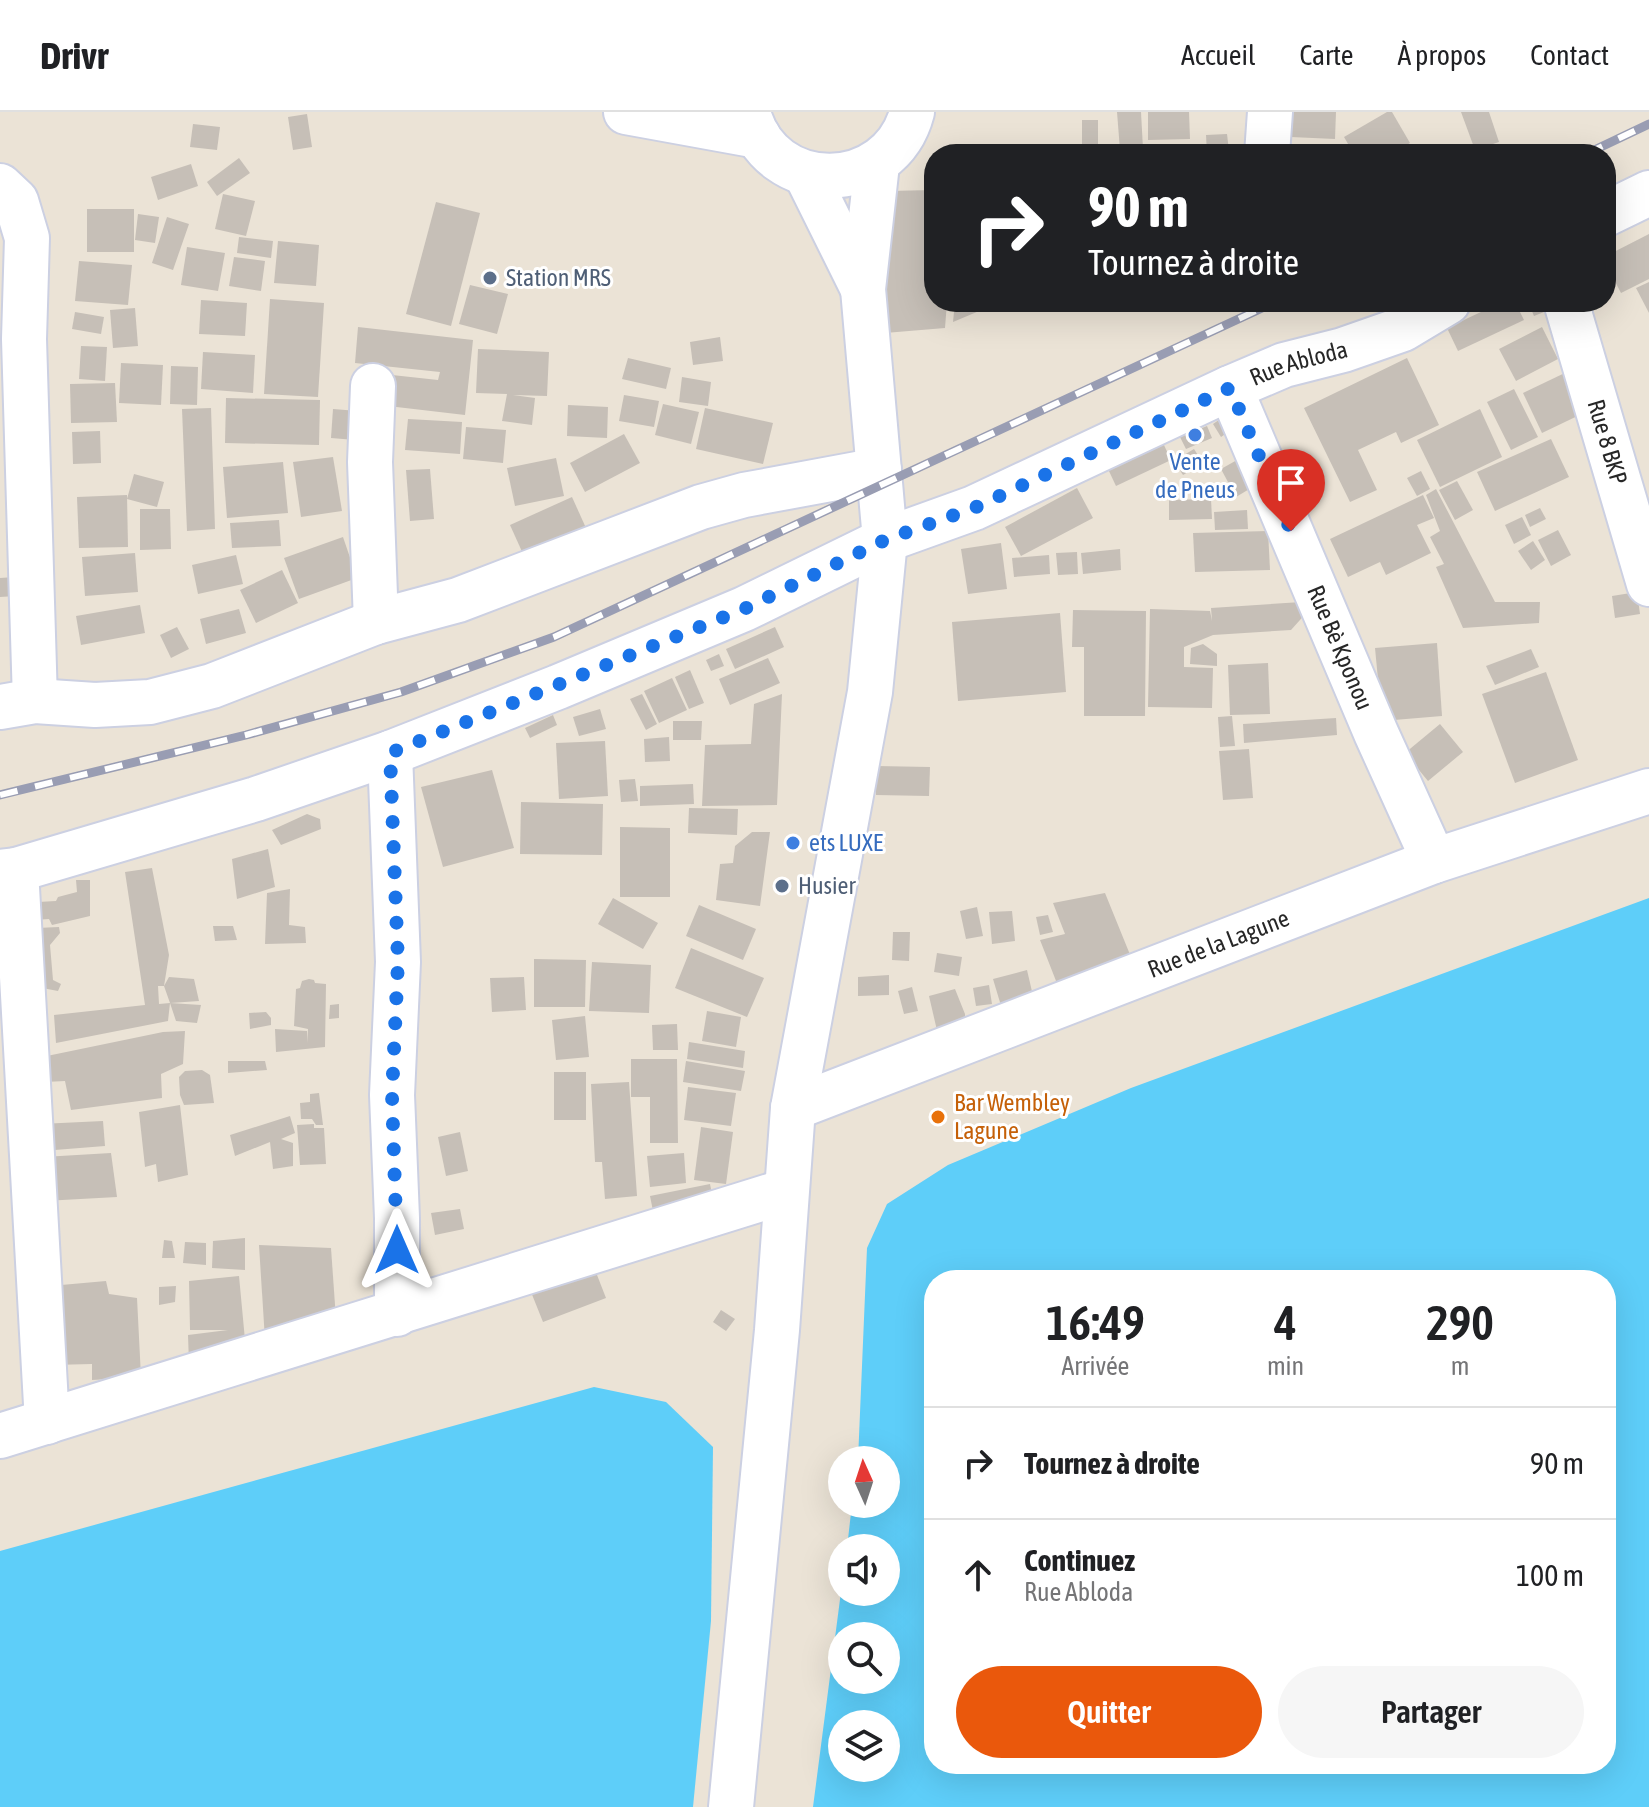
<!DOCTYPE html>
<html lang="fr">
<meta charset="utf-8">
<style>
:root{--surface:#fff;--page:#f6f6f6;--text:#202124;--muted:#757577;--line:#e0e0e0;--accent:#ea580c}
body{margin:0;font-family:"Asap Condensed",sans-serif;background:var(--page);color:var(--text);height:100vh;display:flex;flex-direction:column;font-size:30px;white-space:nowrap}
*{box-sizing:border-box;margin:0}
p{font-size:26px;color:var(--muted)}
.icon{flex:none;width:44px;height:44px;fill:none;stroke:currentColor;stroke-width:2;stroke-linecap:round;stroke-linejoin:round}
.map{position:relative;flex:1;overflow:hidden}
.sheet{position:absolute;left:924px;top:1158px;width:692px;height:504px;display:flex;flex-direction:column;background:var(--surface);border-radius:32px;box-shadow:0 8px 32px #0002}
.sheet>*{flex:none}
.banner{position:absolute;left:924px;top:32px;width:692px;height:168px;border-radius:32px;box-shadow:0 8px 32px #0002;background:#202124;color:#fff;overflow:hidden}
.needle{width:52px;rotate:357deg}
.controls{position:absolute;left:828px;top:1334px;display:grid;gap:16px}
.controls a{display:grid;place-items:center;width:72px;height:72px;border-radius:50%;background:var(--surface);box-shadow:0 8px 32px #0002;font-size:40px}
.pin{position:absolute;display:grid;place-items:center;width:68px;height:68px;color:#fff;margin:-82px -34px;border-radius:50% 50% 50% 0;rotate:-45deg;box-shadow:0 0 8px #0007}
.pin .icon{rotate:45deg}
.me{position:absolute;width:88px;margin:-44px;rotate:0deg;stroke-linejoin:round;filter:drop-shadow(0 0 6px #0008)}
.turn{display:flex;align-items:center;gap:28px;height:168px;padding:0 32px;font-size:36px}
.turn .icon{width:104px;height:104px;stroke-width:2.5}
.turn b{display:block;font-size:56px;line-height:68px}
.eta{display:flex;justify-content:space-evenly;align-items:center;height:136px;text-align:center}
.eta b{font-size:48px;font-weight:600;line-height:56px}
.action{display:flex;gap:16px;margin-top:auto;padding:16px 32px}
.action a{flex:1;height:92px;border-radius:48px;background:var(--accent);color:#fff;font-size:32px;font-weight:600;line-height:92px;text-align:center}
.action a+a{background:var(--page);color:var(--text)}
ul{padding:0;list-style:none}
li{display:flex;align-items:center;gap:24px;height:112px;padding:0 32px;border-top:2px solid var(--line)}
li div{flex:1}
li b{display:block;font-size:30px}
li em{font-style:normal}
header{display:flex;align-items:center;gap:48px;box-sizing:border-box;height:112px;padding:0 40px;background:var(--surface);border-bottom:2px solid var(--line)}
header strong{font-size:38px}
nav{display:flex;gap:44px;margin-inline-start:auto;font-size:28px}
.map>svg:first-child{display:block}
</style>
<header>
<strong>Drivr</strong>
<nav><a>Accueil</a><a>Carte</a><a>À propos</a><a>Contact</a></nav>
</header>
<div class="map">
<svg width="1649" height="1695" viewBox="0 0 1649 1695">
<rect width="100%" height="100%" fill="#ebe3d6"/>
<g fill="#5ecef9" fill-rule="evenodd">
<path d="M1649 786V1695H813L842 1472V1480H886V1436H847L852 1392H886V1348H858L867 1136 887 1092 948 1053 1131 976ZM934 1168H1606V1652H934ZM842 1524H886V1568H842ZM842 1612H886V1656H842Z"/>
<polygon points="594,1275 666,1290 713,1335 711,1509 693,1695 0,1695 0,1439"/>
</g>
<g fill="#c6bfb7">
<polygon points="1117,0 1141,0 1143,37 1120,38"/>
<polygon points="1148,0 1189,0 1190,27 1148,28"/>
<polygon points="1292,0 1336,0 1335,27 1291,25"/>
<polygon points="1387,0 1392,0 1410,31 1391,42 1354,42 1344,25"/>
<polygon points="1461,0 1489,0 1499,30 1475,38"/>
<polygon points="307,2 312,35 293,38 288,5"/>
<rect x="1082" y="8" width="16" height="34"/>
<polygon points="193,12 220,15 217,38 190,35"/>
<polygon points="1227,22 1229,39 1207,41 1206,23"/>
<polygon points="239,46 250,61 217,84 207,70"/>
<polygon points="191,52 198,74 158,88 151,65"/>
<polygon points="934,78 934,190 947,190 945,216 885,221 879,211 888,79"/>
<polygon points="223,82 255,89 246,124 215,117"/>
<polygon points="436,90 480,101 451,214 406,202"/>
<rect x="87" y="97" width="47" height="43"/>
<polygon points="138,102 159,105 155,131 135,128"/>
<polygon points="167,105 189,112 173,158 152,151"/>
<polygon points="1649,122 1649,167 1621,181 1606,152 1606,144"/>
<polygon points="239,125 273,129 271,146 237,141"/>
<polygon points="278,129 319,133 316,174 274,171"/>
<polygon points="187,135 225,141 218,179 181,173"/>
<polygon points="234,145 265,149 261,179 229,174"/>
<polygon points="79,149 132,153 128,193 75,189"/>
<polygon points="1649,170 1649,201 1636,176"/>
<polygon points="470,173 508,182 497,222 459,212"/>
<polygon points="270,187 324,191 318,285 264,282"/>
<polygon points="201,188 247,191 245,224 199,222"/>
<polygon points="955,190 991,190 991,194 953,210"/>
<polygon points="1502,190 1515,190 1524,208 1458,239 1447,216"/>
<polygon points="1528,190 1569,190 1534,204"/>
<polygon points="135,196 138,234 113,236 110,198"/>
<polygon points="75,200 104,205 101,222 72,217"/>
<polygon points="358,215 473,228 465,303 388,294 392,263 438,268 440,260 355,251"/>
<polygon points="1542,215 1558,247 1516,269 1499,237"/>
<polygon points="720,225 723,249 693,253 690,230"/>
<polygon points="81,234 107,235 105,269 79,267"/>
<polygon points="478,237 549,240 547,284 513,283 535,286 532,313 502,309 507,282 476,281"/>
<polygon points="203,240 255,243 253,281 201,277"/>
<polygon points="628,246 671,256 666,277 622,267"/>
<polygon points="1407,246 1439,313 1401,331 1396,320 1358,338 1377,378 1350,390 1304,296"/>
<polygon points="121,251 163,253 161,293 119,291"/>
<polygon points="171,254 198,255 197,293 170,292"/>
<polygon points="1571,258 1590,298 1542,321 1523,281"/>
<polygon points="682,265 711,270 708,294 679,290"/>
<polygon points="115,271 117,310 71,311 70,272"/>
<polygon points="1514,277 1538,325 1511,338 1487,290"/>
<polygon points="624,283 659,289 654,315 619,309"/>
<polygon points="226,286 320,288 319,333 225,331"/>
<polygon points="663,292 699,300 691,332 655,323"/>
<polygon points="568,293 608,295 607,326 567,324"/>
<polygon points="211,296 215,417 187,419 182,297"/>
<polygon points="705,296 773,311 763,352 696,337"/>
<polygon points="333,297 358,299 355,328 331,326"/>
<polygon points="1480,297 1502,345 1440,375 1417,328"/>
<polygon points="1232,299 1241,311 1221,325 1213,312"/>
<polygon points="408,307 462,310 460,342 405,338"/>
<polygon points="1207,314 1212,326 1186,337 1180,325"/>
<polygon points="466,315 506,318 503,351 463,347"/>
<polygon points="100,319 101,351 73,352 72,320"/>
<polygon points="624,322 640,351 585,380 570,351"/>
<polygon points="1551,327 1569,365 1495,399 1477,360"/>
<polygon points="1163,331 1171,348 1116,374 1108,357"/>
<polygon points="1194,337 1203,351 1183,363 1174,349"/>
<polygon points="333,345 342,399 301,405 293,350"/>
<polygon points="556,346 564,384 515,394 507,356"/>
<polygon points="1237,348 1251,376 1236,385 1221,357"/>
<polygon points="283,350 288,401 227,406 223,355"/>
<polygon points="430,357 434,407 410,409 406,358"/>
<polygon points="1421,359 1430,377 1417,384 1407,366"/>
<polygon points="134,362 164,370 157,395 127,387"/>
<polygon points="1457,369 1473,398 1455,408 1439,378"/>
<polygon points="1077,376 1093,406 1021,444 1005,415"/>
<polygon points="1436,377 1495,490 1540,490 1539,511 1463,516 1436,455 1444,452 1430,425 1440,419 1426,383"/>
<polygon points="127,383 128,435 79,436 77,385"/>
<polygon points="1423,383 1434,406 1417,413 1431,441 1386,463 1380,450 1348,465 1330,427"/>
<polygon points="572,385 586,416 524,444 510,413"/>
<polygon points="1211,387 1212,407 1169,408 1169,388"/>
<polygon points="1540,396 1546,407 1530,415 1525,403"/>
<polygon points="140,397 170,397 171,437 140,438"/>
<polygon points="1247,398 1248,417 1215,418 1214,400"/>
<polygon points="1522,405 1531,423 1514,432 1505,413"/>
<polygon points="279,408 281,434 232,436 230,411"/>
<polygon points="1558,418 1571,443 1551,454 1538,428"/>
<polygon points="1268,419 1270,458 1195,460 1193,421"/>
<polygon points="343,425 357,466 299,487 284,446"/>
<polygon points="1533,429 1545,448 1531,458 1518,439"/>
<polygon points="1001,431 1007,477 968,482 961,437"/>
<polygon points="1120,437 1121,458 1083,462 1081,441"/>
<polygon points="1077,440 1078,462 1058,463 1056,441"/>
<polygon points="135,441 138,480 85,484 82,445"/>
<polygon points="236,443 243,472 198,482 192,453"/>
<polygon points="1049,443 1050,462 1014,465 1012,446"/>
<polygon points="282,458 298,491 256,511 240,478"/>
<polygon points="15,465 16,484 0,485 0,466"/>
<polygon points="1637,480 1640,502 1615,506 1612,484"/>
<polygon points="1317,489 1291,518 1213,523 1184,535 1184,555 1213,556 1212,596 1148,595 1150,497 1210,499 1212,509 1211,496"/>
<polygon points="140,493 145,521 81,533 76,504"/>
<polygon points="239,497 246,521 206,532 200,507"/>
<polygon points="1073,498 1146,499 1145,604 1084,604 1084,535 1072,535"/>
<polygon points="1060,501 1066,580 958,589 952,510"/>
<polygon points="177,515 189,537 171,546 160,523"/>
<polygon points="775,515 784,535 735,557 726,537"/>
<polygon points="1437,531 1442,604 1382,609 1375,536"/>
<polygon points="1203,532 1217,542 1217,554 1190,552 1191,536"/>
<polygon points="1531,537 1539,555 1495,573 1486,554"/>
<polygon points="719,542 724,554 711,559 706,548"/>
<polygon points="768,546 780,571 730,593 719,567"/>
<polygon points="1268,551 1270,602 1230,603 1228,553"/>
<polygon points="690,558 704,591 689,597 675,565"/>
<polygon points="1546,560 1578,648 1515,671 1482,582"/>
<polygon points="672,566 687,598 659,611 644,579"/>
<polygon points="642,582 657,612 646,618 630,587"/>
<polygon points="782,582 777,693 702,694 705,633 751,632 754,592"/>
<polygon points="600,597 606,617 579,624 573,605"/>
<polygon points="553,603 557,613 530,626 525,616"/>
<polygon points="1232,604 1235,634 1220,635 1218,605"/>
<polygon points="1336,606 1337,623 1244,631 1243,612"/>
<polygon points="673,609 702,609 701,628 673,628"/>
<polygon points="1440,612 1463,640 1428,669 1405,641"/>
<polygon points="669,625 670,649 645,650 644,627"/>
<polygon points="605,629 608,684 559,687 556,631"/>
<polygon points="1249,637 1253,686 1223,688 1219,639"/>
<polygon points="876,654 930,655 929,684 876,683"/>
<polygon points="492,658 514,736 443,755 421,675"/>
<polygon points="635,667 638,689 621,690 619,668"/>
<polygon points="693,672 694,692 640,694 640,674"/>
<polygon points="521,690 603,692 602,743 520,742"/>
<polygon points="689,696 738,697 737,723 688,721"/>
<polygon points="307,702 320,707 321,717 281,733 272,718"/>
<polygon points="620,715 670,716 670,785 620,785"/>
<polygon points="752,720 770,720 760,794 716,788 720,752 733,751 735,734"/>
<polygon points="268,737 275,775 237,787 232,747"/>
<polygon points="152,756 169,843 164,874 158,874 159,892 170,891 164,874 169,865 194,867 199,889 170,891 168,909 56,931 54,903 145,893 125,760"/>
<polygon points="76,768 90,768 90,804 52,813 49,807 34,808 38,790 56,789 58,785 77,780"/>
<polygon points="290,777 289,813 305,815 306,831 265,832 267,781"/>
<polygon points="1105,781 1133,850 1058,874 1040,828 1065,822 1053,791"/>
<polygon points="613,786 658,811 643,837 598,812"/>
<polygon points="699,793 756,817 743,848 686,824"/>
<polygon points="977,795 983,824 966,827 960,799"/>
<polygon points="1012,799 1015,829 992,832 989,800"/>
<polygon points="1048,803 1053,820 1040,823 1036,805"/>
<polygon points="213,814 233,814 237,828 215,829"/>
<polygon points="59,815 60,821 50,833 53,868 61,872 58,879 37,875 37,816"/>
<polygon points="893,820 910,820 909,849 892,848"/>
<polygon points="691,836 764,866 747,905 675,876"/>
<polygon points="937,841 962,845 959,864 934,860"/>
<polygon points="534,847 586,848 585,895 534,895"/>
<polygon points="592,850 651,853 649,901 589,899"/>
<polygon points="1027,858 1034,888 1002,897 993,867"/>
<polygon points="889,863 889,883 858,884 858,865"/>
<polygon points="524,865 526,898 492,900 490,866"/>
<polygon points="309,867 314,868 315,871 326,872 325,935 276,940 275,917 307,919 307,931 308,917 294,914 296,877 300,876 302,869"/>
<polygon points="989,873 992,892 976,894 973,876"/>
<polygon points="912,875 918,899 904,902 898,879"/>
<polygon points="955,877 965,902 965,922 939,927 929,884"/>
<polygon points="170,891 201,893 197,911 176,909"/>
<polygon points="339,892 339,906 329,907 330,893"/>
<polygon points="707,899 741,905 736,935 702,929"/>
<polygon points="266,900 271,906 271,913 250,917 249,901"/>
<polygon points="585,904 589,945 556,948 552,908"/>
<polygon points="677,912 678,938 653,938 652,913"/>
<polygon points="185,919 183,952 161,962 162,986 71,998 65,969 45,970 42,945 163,920"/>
<polygon points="689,930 745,939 743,956 687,947"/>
<polygon points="631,947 677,947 678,1031 650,1031 650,985 631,985"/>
<polygon points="228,949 265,949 267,958 228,961"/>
<polygon points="686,949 745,959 741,979 683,970"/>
<polygon points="202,958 210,963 214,991 184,993 180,983 179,965 185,959"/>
<rect x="554" y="960" width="32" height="48"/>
<polygon points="629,970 637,1084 605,1087 602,1050 595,1050 591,972"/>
<polygon points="688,975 736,981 731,1014 684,1008"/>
<polygon points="319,981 323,1013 316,1013 312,1007 301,1007 300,991 310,990 310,982"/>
<polygon points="180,993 188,1063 158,1070 156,1052 145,1055 139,1000"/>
<polygon points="290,1004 295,1021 281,1027 293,1031 293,1054 273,1057 270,1030 235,1044 230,1023"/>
<polygon points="103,1009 105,1034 42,1039 40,1012"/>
<polygon points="314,1012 314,1016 324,1016 326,1052 300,1053 297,1013"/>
<polygon points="701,1015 733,1020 726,1072 694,1068"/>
<polygon points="460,1020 468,1059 446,1064 438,1025"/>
<polygon points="111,1041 117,1085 44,1089 43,1045"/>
<polygon points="684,1041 686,1071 650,1075 647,1044"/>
<polygon points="710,1072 715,1097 655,1109 650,1084"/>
<polygon points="460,1097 464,1117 435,1123 431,1101"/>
<polygon points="245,1126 245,1158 212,1156 213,1129"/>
<polygon points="164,1128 172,1129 175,1146 162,1146"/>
<polygon points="185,1130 206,1131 206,1153 183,1151"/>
<polygon points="259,1133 331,1136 336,1207 265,1228"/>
<polygon points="590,1145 606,1186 543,1210 527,1170"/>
<polygon points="239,1164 245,1228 189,1251 188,1223 228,1218 190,1218 189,1169"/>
<polygon points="106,1169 109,1182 137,1186 141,1265 92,1268 92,1252 52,1253 50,1174"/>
<polygon points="176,1174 175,1190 159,1193 159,1175"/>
<polygon points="721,1198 735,1207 726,1219 713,1210"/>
</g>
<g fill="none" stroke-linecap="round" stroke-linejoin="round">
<defs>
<g id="street">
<polyline points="1267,42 1270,0"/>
<polyline points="0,74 16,89 27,126 24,227 35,589"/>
<polyline points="1606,102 1649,81"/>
<path id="s1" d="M1566 190 1649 472"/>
<polyline points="373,274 370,350 376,510"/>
<path id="s2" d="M1230 276 1376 621 1434 749"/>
<polyline points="0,595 35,589 95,593 150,590 212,574 376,510 458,488 701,395 744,383 879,358"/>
<polyline points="390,641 398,850 392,983 397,1106 397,1202"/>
<polyline points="16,758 47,1310"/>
<path id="s3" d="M0 760 16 758 256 687 390 641 558 575 744 497 885 428 974 396 1230 276 1284 253 1343 238 1403 217 1448 190"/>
<path id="s4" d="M793 996 1434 749 1649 679"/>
<polyline points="0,1324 786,1079"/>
</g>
<g id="secondary">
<polyline points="626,0 758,24"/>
<path d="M748 0C770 86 890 84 912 0"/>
<polyline points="806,62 863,177"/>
<polyline points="731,1695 777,1218 793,996 870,580 885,428 863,177 877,52"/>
</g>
</defs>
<use href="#street" stroke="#ccd0e2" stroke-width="48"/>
<use href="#secondary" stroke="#ccd0e2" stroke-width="48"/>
<use href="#street" stroke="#fff" stroke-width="44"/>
<use href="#secondary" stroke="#fff" stroke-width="44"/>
<defs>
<g id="rail">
<polyline points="1586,42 1649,12"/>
<polyline points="0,683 246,623 401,580 554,525 1275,190"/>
</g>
</defs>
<use href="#rail" stroke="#999db3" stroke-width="9"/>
<use href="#rail" stroke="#fff" stroke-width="6" stroke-dasharray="18" stroke-linecap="butt"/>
</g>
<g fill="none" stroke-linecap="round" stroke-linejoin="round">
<polyline stroke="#1a73e8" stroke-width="14" stroke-dasharray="0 25.2" points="397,1138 392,983 398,850 390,641 744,497 885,428 974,396 1230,276 1291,419"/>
</g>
<g fill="#5c6f8a" stroke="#fff" stroke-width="3">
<circle cx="490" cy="166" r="8"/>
<circle cx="782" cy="774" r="8"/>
</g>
<g fill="#3f7fe0" stroke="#fff" stroke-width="3">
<circle cx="1195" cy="323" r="8"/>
<circle cx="793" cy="731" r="8"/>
</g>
<circle fill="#e8710a" stroke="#fff" stroke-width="3" cx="938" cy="1005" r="8"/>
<g text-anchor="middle" stroke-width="6" stroke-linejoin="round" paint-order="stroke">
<g font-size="24" fill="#4e5e75" stroke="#fff" text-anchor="start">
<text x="506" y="174">Station MRS</text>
<text x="798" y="782">Husier</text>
</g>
<g font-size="24" fill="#272727" stroke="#fff">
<text dy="8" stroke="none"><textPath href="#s3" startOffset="1398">Rue Abloda</textPath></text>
<text dy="8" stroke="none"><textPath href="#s1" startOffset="146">Rue 8 BKP</textPath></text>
<text dy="8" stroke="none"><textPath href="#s2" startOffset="282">Rue Bè Kponou</textPath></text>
<text dy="8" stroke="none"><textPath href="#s4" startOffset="456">Rue de la Lagune</textPath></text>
</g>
<g font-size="24" fill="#366cbe" stroke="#fff">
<text x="1195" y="358">Vente<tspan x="1195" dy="28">de Pneus</tspan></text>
<text x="809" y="739" text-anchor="start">ets LUXE</text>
</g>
<g font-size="24" fill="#c56008" stroke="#fff" text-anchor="start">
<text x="954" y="999">Bar Wembley<tspan x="954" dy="28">Lagune</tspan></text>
</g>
</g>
</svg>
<div class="controls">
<a><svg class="needle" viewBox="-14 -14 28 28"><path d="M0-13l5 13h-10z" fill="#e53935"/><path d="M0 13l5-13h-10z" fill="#757577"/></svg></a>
<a><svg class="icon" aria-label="sound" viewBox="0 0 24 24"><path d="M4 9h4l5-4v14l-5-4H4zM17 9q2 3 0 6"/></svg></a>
<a><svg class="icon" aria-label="search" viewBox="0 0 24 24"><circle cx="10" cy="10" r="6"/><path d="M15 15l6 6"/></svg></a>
<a><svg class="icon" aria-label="layers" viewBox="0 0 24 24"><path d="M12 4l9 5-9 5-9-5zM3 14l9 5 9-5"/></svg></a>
</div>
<div class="pin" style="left:1291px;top:419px;background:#d93025"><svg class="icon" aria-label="arrive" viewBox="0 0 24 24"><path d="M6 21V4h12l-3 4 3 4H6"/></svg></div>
<svg class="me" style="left:397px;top:1138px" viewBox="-20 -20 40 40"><path d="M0-17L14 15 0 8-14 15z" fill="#1a73e8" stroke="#fff" stroke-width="4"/></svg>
<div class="banner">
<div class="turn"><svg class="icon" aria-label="right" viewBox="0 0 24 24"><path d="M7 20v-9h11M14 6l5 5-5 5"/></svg><div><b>90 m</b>Tournez à droite</div></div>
</div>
<section class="sheet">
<div class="eta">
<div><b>16:49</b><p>Arrivée</p></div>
<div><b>4</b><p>min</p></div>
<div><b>290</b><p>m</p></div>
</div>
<ul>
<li><svg class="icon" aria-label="right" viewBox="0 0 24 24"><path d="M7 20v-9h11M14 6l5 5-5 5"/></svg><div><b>Tournez à droite</b></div><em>90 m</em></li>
<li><svg class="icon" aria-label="ahead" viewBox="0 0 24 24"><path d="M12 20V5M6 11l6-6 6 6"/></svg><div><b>Continuez</b><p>Rue Abloda</p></div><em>100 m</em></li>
</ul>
<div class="action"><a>Quitter</a><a>Partager</a></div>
</section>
</div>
